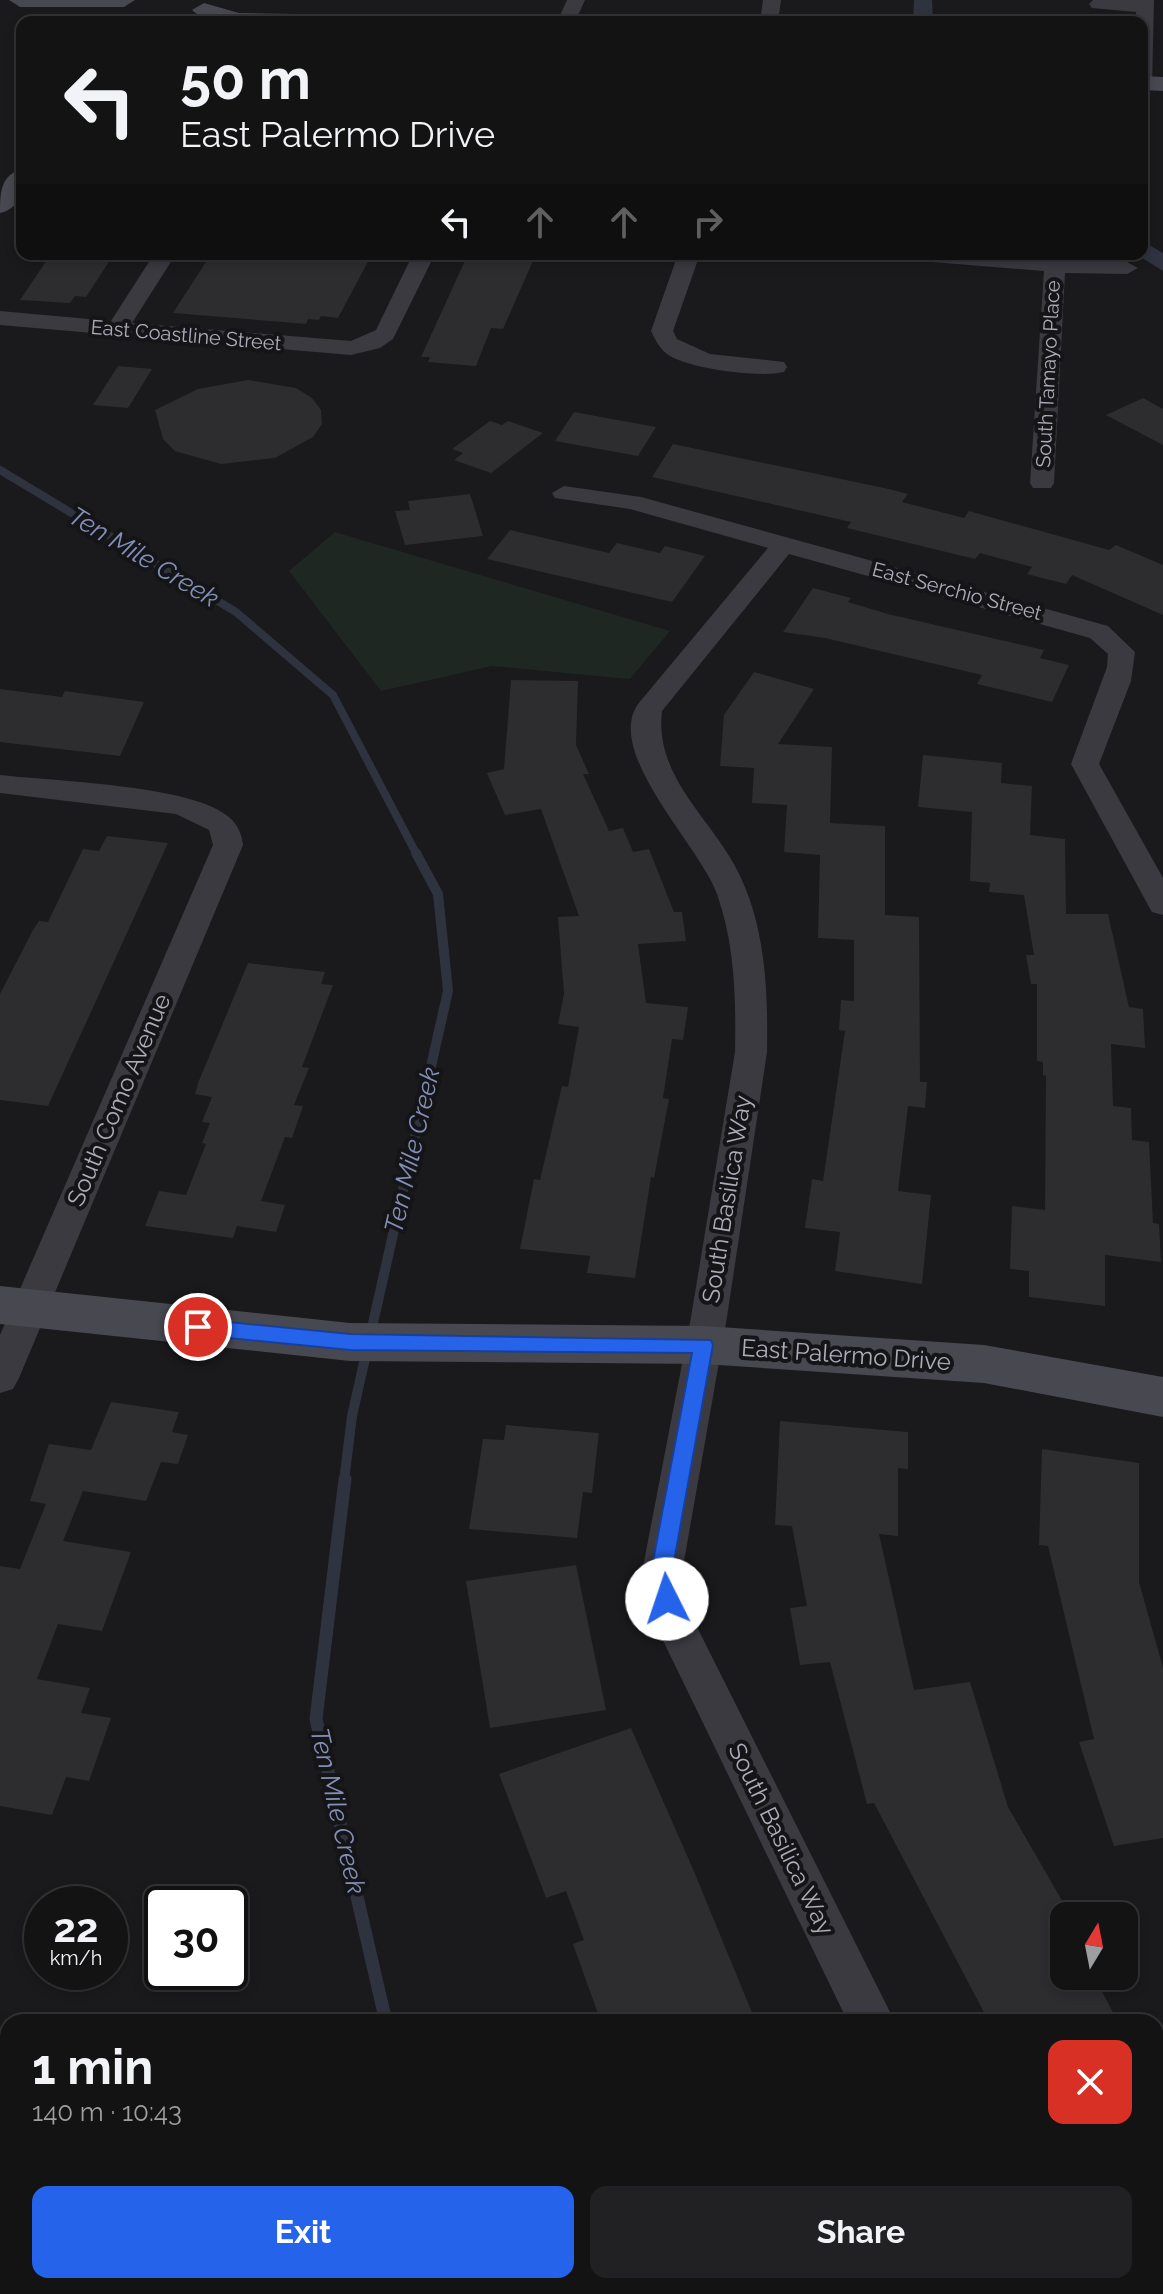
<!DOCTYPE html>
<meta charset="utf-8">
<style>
:root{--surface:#141314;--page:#212022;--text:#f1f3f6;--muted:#9d9ea0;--line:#333234;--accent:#2563eb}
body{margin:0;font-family:Raleway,sans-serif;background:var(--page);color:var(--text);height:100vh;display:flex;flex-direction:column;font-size:30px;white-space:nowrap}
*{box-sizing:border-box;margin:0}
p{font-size:26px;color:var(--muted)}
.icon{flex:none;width:44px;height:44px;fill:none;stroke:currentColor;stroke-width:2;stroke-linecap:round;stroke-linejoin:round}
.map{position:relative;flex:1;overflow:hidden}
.sheet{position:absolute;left:0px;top:2014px;width:1164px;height:280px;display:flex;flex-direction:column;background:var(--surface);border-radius:24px 24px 0 0;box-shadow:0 4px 12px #0003,0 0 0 2px var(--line)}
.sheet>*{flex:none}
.top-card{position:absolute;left:16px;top:16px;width:1132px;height:244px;border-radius:16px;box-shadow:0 4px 12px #0003,0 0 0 2px var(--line);background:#141314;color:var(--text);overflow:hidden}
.needle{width:52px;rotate:10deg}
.fabs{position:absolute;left:1050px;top:1902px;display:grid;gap:16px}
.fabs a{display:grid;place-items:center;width:88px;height:88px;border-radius:16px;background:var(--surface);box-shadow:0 4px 12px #0003,0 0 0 2px var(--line);font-size:40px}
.speed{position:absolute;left:24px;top:1886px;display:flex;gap:16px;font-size:40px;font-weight:700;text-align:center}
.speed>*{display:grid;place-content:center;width:104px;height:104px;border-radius:50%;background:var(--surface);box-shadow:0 4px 12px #0003,0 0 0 2px var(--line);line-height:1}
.speed small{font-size:20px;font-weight:400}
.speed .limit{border:4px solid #111;border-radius:12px;background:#fff;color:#111}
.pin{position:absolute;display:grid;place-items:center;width:68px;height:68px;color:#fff;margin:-34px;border:4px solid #fff;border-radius:50%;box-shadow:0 2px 8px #0007}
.me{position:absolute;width:88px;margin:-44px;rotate:356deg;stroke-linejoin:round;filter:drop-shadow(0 0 6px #0008)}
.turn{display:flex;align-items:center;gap:28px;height:168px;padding:0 32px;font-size:36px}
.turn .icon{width:104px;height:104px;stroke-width:2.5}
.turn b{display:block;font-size:56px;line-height:68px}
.lanes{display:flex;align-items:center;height:76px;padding:0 32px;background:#0003;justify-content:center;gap:40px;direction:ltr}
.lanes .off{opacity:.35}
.round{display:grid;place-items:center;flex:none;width:84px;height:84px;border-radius:16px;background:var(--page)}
.summary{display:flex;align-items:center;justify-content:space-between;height:136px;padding:0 32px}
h1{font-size:48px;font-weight:700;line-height:60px}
.button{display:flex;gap:16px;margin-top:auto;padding:16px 32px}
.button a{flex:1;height:92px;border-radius:16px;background:var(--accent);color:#fff;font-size:32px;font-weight:700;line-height:92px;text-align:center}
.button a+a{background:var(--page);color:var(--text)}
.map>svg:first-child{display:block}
</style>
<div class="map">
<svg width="1163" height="2294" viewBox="0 0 1163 2294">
<rect width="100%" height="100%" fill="#1a191b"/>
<polygon fill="#1f2722" points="335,532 670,631 630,679 492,666 381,691 289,571"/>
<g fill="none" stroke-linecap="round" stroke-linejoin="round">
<polyline stroke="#2f3340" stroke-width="8" points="0,470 236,612 333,695 417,855"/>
<polyline stroke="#2f3340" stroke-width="10" points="344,1481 352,1416 448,991 438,894 416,853"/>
<g stroke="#2f3340" stroke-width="13">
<polyline points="345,1479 316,1719 386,2022"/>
<polyline points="482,2286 485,2294"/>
</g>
<g fill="#2f3340" fill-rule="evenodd">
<polygon points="914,0 932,0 933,22 913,22"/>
<polygon points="1142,241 1163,253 1163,271 1136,254 1142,254"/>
</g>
</g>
<g fill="#2d2c2f">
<polygon points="51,254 108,254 106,257 112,257 86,297 75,296 70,303 20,300"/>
<polygon points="211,254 372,254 338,318 321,316 319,320 308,319 306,324 173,313"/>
<polygon points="468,254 536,254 503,329 491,328 476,366 428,362 430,357 421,357"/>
<polygon points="118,366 152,369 128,408 93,405"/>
<polygon points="248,380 296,388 312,398 321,410 322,424 313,437 275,458 221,464 175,451 163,439 155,410 198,389"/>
<polygon points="1143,398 1163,409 1163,445 1106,415"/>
<polygon points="574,412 656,427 638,456 555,441"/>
<polygon points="490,421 502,425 508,421 543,433 491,473 454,460 463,453 452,449"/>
<polygon points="673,444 889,489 908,494 902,502 964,518 969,511 1109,550 1116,545 1163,565 1163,615 1072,575 1066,584 1027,574 1032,567 980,553 975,559 847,528 851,522 652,477"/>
<polygon points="470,494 483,536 405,545 395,511 410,510 408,501"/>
<polygon points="510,530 609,553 617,543 660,553 665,546 705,556 672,602 487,559"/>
<polygon points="813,588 851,598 848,602 888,614 1044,650 1040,658 1069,665 1052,702 977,684 982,675 825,638 783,632"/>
<polygon points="754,672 814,689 778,744 832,747 830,823 885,826 885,915 919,917 920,1082 927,1082 925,1108 908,1106 898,1191 931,1195 922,1284 835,1271 840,1232 805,1228 812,1179 823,1181 845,1031 839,1030 841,1000 854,1001 854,940 818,938 820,855 784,852 787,805 752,803 754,768 720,766 724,715"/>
<polygon points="511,680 578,681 576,745 589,774 583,774 609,831 623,828 633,852 649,849 674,912 682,912 686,941 638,944 646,1003 688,1007 683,1040 672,1039 663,1098 669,1099 654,1178 651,1177 635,1278 587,1273 590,1256 520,1249 534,1179 540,1180 562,1086 568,1087 579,1027 558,1024 564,994 558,917 579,916 541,809 505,815 487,773 504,769"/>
<polygon points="0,689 62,697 65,691 144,702 120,756 0,742"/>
<polygon points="923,755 1002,763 1001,783 1032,786 1030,835 1065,839 1066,914 1108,914 1129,1007 1143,1009 1145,1048 1111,1044 1113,1106 1131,1108 1132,1140 1149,1142 1153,1223 1159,1224 1161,1262 1105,1255 1105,1306 1029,1297 1029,1271 1010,1269 1012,1206 1045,1210 1046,1076 1043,1075 1043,1062 1037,1061 1037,984 1031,984 1026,955 1034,955 1024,895 989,892 990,883 970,881 972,812 918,807"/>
<polygon points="107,836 168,843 48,1106 0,1100 0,994 33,930 39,921 48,922 83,849 99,851"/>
<polygon points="248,963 325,972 321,984 333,985 302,1067 309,1068 294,1105 303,1106 292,1138 285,1137 261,1201 285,1205 276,1232 237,1226 233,1238 145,1226 159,1191 186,1195 206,1144 202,1143 210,1123 202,1122 212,1097 195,1094 198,1083"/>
<polygon points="111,1402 179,1412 172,1432 188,1435 178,1464 161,1462 146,1501 83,1491 63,1541 131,1552 102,1631 58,1624 37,1679 90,1688 81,1713 111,1718 89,1781 66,1777 52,1815 0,1806 0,1566 20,1569 46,1504 30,1501 49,1444 91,1450"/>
<polygon points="780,1421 908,1432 908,1469 898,1468 898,1536 879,1534 914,1690 970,1682 1008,1807 1064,1904 1064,1976 1094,1976 1118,2022 989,2022 874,1803 867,1804 830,1662 800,1665 790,1608 807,1606 792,1526 775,1525"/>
<polygon points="506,1425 599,1433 592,1493 583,1492 577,1538 469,1529 483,1439 504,1440"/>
<polygon points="1042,1449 1139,1463 1139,1582 1163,1668 1163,1838 1114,1846 1079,1742 1094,1739 1048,1546 1039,1545"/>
<polygon points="576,1565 606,1710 490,1728 466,1581"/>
<polygon points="631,1728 693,1869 753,2015 733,2022 601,2022 573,1944 584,1940 566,1891 546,1898 499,1774"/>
</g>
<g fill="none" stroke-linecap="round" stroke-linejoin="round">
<g fill="#3b3a41" fill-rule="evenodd">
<polygon points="567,0 585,0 575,22 557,22"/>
<polygon points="763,0 781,0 778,22 760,22"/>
<polygon points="1093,0 1154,0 1152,87 1142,88 1142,22 1136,22 1136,12 1092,8 1089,4"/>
<polygon points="154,254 176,254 132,323 351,341 376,330 413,254 435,254 393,339 380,348 351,355 0,325 0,311 111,321"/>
<path d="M678 254H700L673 331 677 339 710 354 784 362 787 367 784 372C759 378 693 369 670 356 660 350 656 341 651 331Z"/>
<polygon points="897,254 989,254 1127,262 1138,268 1127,274 1065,273 1054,483 1051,488 1033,488 1030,483 1044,271 908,260"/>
<path d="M564 486 641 497 1108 626 1135 652 1131 681 1099 764 1163 878V915L1152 912 1148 905 1071 764 1107 667 1108 654 1090 638 789 554 662 711C654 780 715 820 741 878 766 932 768 994 767 1052L727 1317 683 1567 695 1623 895 2022H848L656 1626 647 1599 643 1567 691 1317 735 1052C736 999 735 945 717 894 700 846 604 753 638 704L768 548 630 509 555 498 552 493Z"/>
<path d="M0 775C51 781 196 785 230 818 238 825 242 835 243 845L19 1378 13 1389 0 1393V1335L213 845 209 830 176 814 0 793Z"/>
<polygon points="981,2286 1032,2286 1035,2294 984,2294"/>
</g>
<g fill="#484851" fill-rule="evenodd">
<polygon points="9,0 135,0 124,7 20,7"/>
<path d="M204 3 239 13 350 15 362 22C331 22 209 31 192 10Z"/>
<polygon points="1142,76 1163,77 1163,91 1142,90"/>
<path d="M22 169C22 188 22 208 0 213 0 194 0 175 22 169Z"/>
<polygon points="0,1286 350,1323 704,1326 984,1345 1163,1377 1163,1417 984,1383 704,1364 350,1361 0,1324"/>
</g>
</g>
<polygon fill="#2563eb" stroke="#184099" stroke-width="2" points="198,1319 350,1334 711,1340 713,1345 673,1567 677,1599 674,1606 667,1609 659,1606 652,1567 692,1353 350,1350 198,1335 188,1327"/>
<g text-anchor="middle" stroke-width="8" stroke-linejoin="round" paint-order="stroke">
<g font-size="20" fill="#acacbb" stroke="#151417">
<text transform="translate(186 335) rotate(5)" y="7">East Coastline Street</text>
<text transform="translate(1048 374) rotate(-87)" y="7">South Tamayo Place</text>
<text transform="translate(957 591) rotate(15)" y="7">East Serchio Street</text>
</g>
<g font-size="24" fill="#acacbb" stroke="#151417">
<text transform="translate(119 1100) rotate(-67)" y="8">South Como Avenue</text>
<text transform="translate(727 1199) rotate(-81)" y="8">South Basilica Way</text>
<text transform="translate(846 1355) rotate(4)" y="8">East Palermo Drive</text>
<text transform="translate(781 1839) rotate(64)" y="8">South Basilica Way</text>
</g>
<g font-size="26" font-style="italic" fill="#838fb6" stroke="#151417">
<text transform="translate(144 557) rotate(31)" y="9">Ten Mile Creek</text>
<text transform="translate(412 1150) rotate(-77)" y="9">Ten Mile Creek</text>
<text transform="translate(338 1811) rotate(77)" y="9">Ten Mile Creek</text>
</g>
</g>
</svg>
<div class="fabs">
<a><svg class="needle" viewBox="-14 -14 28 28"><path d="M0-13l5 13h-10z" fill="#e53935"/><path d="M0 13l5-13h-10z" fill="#9d9ea0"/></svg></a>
</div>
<div class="speed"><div>22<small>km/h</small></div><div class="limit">30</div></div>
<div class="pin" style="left:198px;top:1327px;background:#d93025"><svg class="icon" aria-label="arrive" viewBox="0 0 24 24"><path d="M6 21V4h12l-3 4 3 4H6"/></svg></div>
<svg class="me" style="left:667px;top:1599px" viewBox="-20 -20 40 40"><circle r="19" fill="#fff"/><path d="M0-13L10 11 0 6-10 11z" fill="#2563eb"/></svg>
<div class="top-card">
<div class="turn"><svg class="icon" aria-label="left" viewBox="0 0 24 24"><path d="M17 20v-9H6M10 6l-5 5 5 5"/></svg><div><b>50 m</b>East Palermo Drive</div></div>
<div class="lanes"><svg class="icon" aria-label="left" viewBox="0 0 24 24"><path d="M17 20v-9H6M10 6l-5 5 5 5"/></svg><svg class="icon off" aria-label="ahead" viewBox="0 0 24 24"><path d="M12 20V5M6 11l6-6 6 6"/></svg><svg class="icon off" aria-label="ahead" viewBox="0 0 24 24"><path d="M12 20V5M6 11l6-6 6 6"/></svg><svg class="icon off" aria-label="right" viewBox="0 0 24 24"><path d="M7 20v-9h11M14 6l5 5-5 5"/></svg></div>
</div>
<section class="sheet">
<div class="summary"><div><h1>1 min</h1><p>140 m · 10:43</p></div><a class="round" style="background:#d93025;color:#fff"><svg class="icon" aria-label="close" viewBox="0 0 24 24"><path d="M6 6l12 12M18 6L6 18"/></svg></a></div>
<div class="button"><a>Exit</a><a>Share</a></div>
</section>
</div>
